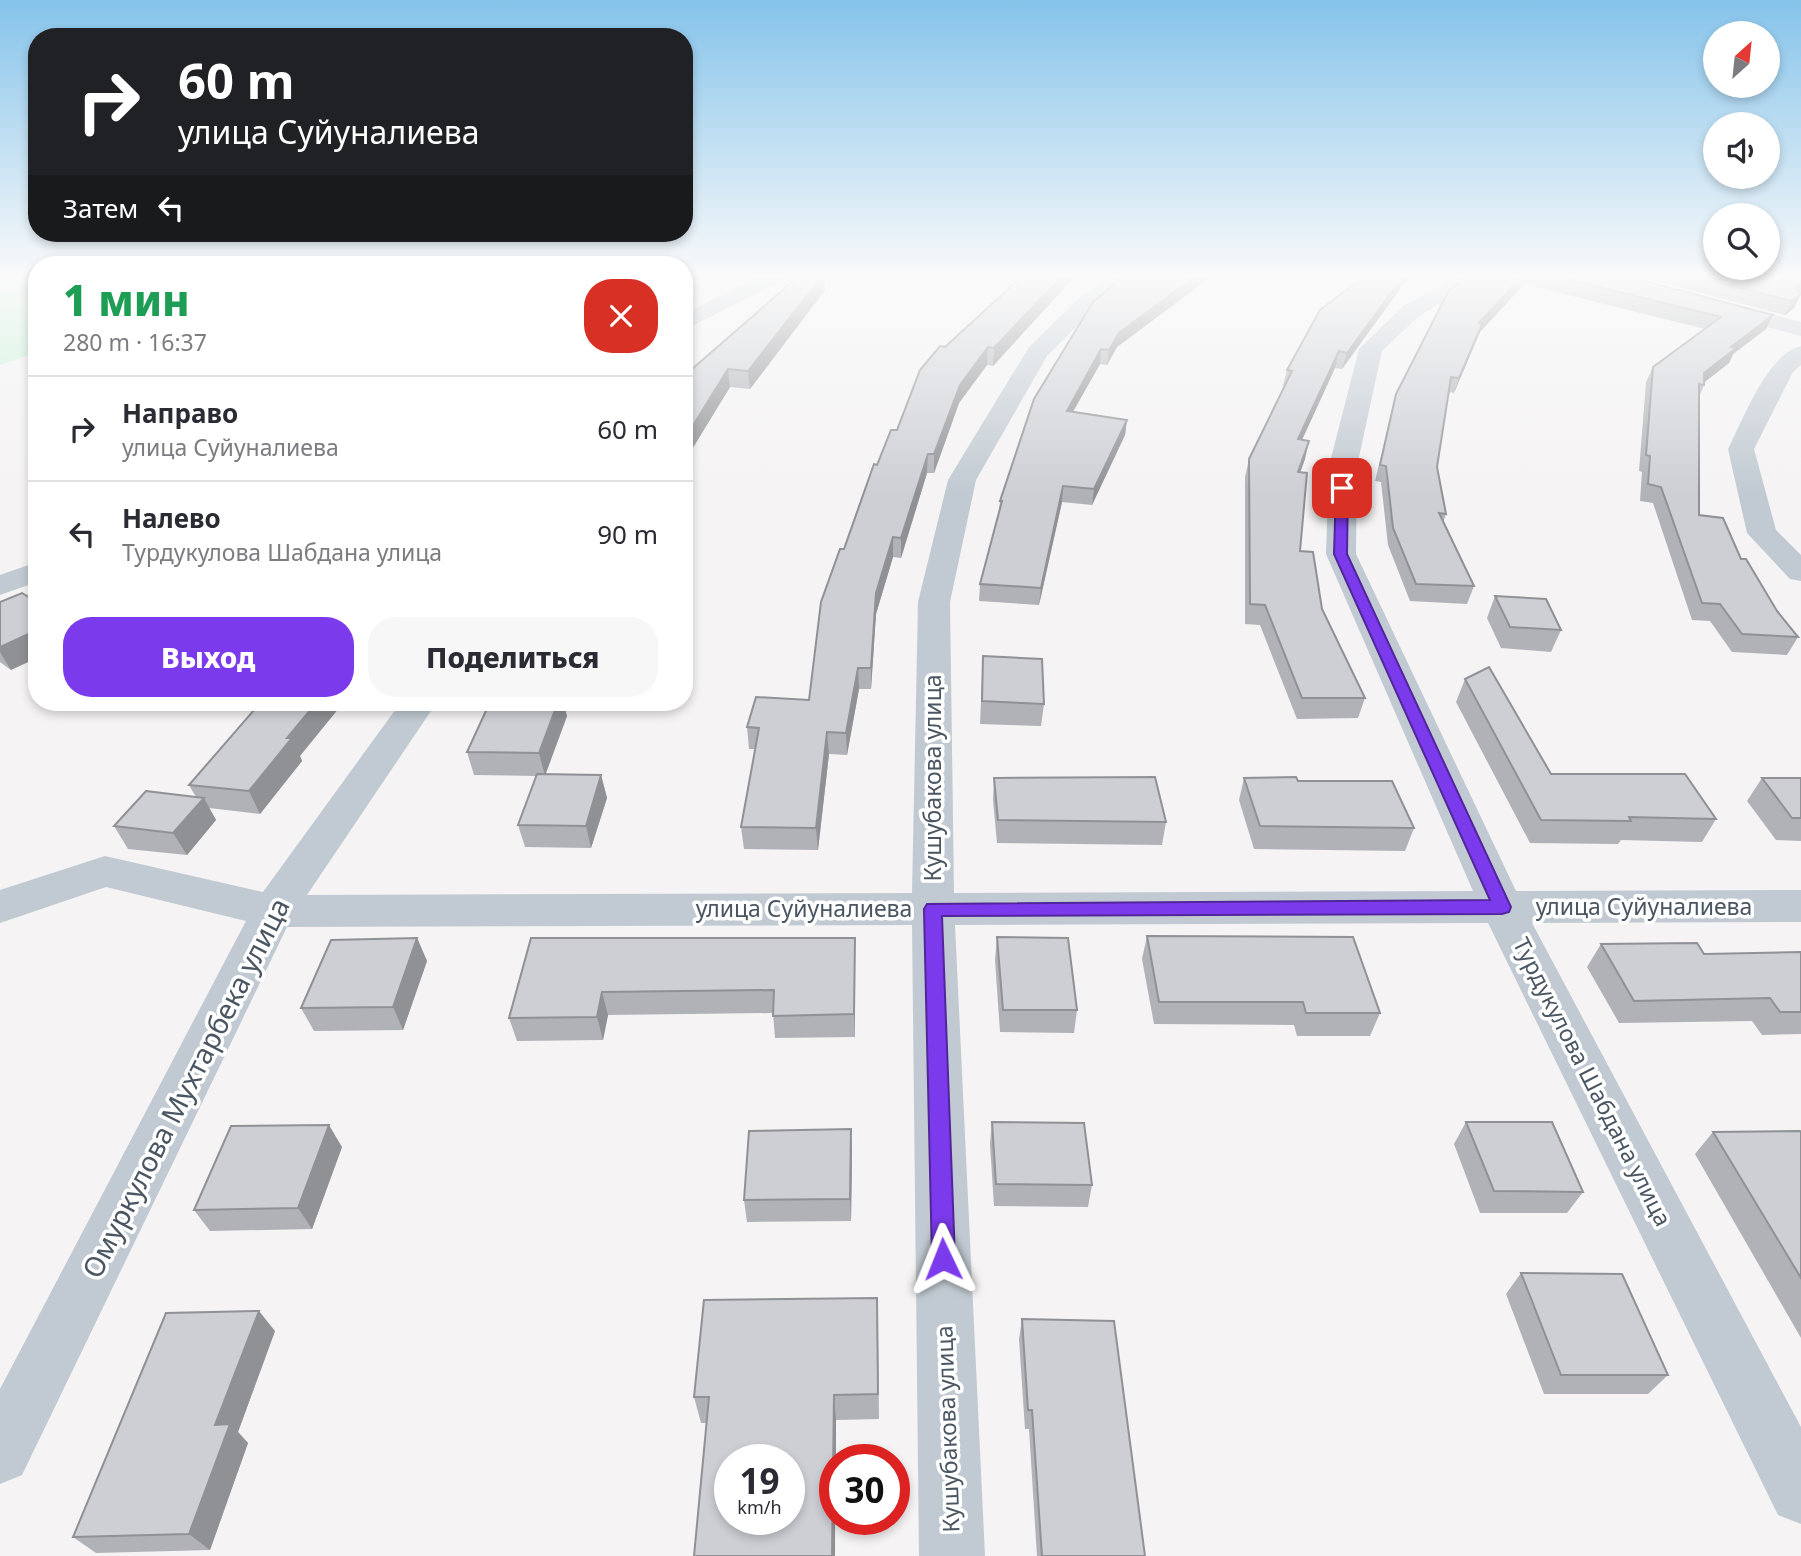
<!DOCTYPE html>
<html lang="ru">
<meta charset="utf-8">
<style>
:root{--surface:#fff;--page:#f7f7f7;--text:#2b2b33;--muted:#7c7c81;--line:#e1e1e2;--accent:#7c3aed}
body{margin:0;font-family:"Noto Sans",sans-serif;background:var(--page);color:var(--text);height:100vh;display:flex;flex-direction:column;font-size:26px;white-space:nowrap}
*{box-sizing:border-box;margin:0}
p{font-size:23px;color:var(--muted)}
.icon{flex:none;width:38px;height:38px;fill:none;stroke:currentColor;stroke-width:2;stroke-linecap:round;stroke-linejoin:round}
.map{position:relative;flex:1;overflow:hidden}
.drawer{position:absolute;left:28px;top:256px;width:665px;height:455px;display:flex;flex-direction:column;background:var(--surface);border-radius:28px;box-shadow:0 4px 10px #0003}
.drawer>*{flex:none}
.hud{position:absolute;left:28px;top:28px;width:665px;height:214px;border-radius:28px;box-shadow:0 4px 10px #0003;background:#202124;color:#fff;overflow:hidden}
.needle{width:46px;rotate:27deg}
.controls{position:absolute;left:1703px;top:21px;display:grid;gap:14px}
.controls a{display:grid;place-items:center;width:77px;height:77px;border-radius:50%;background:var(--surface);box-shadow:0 4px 10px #0003;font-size:35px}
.speed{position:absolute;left:714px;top:1444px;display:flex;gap:14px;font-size:35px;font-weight:700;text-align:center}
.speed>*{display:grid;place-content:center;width:91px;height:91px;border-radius:50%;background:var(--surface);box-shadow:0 4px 10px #0003;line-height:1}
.speed small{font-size:18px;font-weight:400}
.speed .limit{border:10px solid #d22;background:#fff;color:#111}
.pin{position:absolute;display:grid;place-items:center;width:60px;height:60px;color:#fff;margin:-30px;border-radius:14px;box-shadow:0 4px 10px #0006}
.me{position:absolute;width:77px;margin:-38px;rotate:358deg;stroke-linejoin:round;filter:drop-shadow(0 0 5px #0008)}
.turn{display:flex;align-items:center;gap:24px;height:147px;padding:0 35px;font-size:32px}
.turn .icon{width:91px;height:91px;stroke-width:2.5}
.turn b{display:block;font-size:49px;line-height:60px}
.then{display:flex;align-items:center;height:66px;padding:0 35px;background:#0003;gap:14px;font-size:26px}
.round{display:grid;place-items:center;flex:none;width:74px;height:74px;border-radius:28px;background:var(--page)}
.overview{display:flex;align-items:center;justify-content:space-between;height:119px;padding:0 35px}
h1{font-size:42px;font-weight:800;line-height:52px;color:#1e9e55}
.primary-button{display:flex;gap:14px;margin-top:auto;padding:14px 35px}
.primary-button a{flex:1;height:80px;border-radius:28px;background:var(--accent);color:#fff;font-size:28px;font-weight:800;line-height:80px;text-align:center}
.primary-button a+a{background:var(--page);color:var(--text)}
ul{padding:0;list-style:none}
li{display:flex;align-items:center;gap:21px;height:105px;padding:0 35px;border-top:2px solid var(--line)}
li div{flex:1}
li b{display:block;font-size:26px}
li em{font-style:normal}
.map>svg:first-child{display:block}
</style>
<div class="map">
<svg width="1801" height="1556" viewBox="0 0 1801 1556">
<rect width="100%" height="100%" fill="#f5f3f3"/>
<polygon fill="#c3f1d5" points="0,275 37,275 37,352 0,365"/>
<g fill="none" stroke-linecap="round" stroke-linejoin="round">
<g fill="#c1cad2" fill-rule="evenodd">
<polygon points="761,275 788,275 785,279 684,330 684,314"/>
<polygon points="1113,275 1137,275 1097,306 1047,356 976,480 950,602 954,893 1473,891 1326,554 1329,466 1359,349 1403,306 1461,275 1487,275 1419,316 1382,351 1357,466 1356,554 1516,891 1801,890 1801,922 1532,923 1801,1427 1801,1524 1778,1515 1488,923 955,925 985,1556 919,1556 912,925 287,927 22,1475 0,1484 0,1389 246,921 106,887 0,923 0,890 105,856 263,892 401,702 437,702 307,895 912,893 918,602 948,480 1029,347 1081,296"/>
<polygon points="1720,301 1801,322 1801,336 1712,313 1709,308 1712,303"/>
<path d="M1801 346V365L1793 372 1754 449 1776 530 1801 555V581L1790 579 1747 533 1728 449C1743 420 1767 354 1801 346Z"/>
<polygon points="37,562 37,582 0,595 0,575"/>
</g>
</g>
<g fill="#b0b2b7">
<polygon points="800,275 824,275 825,290 750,389 730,387 686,459 684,459 684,376"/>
<polygon points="1025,275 1076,275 993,366 987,365 959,403 934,473 927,473 901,558 893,557 876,614 871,689 859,689 847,755 829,754 818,850 744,849 741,827 755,749 749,749 747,727 809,700 844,549 877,465 945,347"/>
<polygon points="1126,275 1213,275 1117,347 1107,365 1100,364 1073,411 1127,420 1125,435 1092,505 1062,502 1039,605 979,601 980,584 999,512 1000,501"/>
<polygon points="1366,275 1410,275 1342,369 1335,368 1302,440 1305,459 1300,472 1300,551 1322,609 1365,698 1358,718 1297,719 1260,625 1245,624 1245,477 1249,459 1284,387 1283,386 1287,370"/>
<polygon points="1472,275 1621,275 1773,315 1766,329 1733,354 1729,363 1704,382 1704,385 1699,397 1699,515 1741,559 1777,611 1798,637 1787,655 1732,652 1710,621 1692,620 1653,503 1640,501 1642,472 1639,471 1646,382 1653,367 1705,329 1524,284 1480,332 1454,393 1449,392 1437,467 1446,514 1443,523 1474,586 1467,604 1410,601 1388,545 1381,482 1375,481 1396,394"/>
<polygon points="1634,275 1743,275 1800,293 1801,294 1794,308 1785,315"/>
<polygon points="1495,596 1561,630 1551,652 1501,648 1487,618"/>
<polygon points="0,602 11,670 0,662"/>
<polygon points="983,656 1044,704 1041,726 980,724"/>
<polygon points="1465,679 1551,774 1716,819 1702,842 1621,840 1618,844 1530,843 1456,702"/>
<polygon points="490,702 563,702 567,716 545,774 601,775 607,798 591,848 525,847 518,825 536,776 474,775 467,752"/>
<polygon points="300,756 302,761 260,814 209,808 216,820 187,855 128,849 114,826 196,797 189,785"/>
<polygon points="994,778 1166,822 1162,845 997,843 993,800"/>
<polygon points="1244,778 1298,781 1414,828 1405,851 1254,849 1239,800"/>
<polygon points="1762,778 1801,778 1801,841 1776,840 1747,801"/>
<polygon points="1147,936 1380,1013 1370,1036 1297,1036 1294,1025 1154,1024 1142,959"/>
<polygon points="997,937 1077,1010 1074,1033 1000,1032 995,960"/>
<polygon points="417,938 427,961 403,1030 314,1031 301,1008"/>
<polygon points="531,938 855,961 855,1037 775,1038 773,1013 608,1015 603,1040 517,1041 509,1018"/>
<polygon points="1601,944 1704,954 1801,952 1801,1034 1762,1035 1752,1021 1619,1023 1587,967"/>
<polygon points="992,1122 1092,1185 1088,1207 994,1206 990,1144"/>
<polygon points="1466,1122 1583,1192 1567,1213 1480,1213 1454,1144"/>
<polygon points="1713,1132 1801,1132 1801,1338 1695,1154"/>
<polygon points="342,1147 312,1229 210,1231 194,1210"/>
<polygon points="852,1151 851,1221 747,1222 744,1200"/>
<polygon points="1521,1273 1668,1375 1648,1394 1544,1394 1506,1294"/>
<polygon points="1022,1319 1145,1556 1037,1556 1029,1429 1025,1429 1019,1339"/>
<polygon points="878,1325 879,1419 836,1420 835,1556 694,1556 707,1423 701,1423 694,1397"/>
<polygon points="275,1331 238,1432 248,1443 210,1550 96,1553 73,1537"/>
</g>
<g fill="#909195">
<polygon points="684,275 697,275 684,279"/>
<polygon points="823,275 824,275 825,290 750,389 748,371"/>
<polygon points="1063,275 1076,275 993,366 994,348"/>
<polygon points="1197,275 1213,275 1117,347 1107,365 1109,350 1119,333"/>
<polygon points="1404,275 1410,275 1342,369 1347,353"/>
<polygon points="1523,275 1526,275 1524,284 1480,332 1454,393 1479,323"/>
<polygon points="1801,283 1801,291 1789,301 1795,287"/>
<polygon points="1801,294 1794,308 1785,315 1791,301"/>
<polygon points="1773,315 1766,329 1733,354 1729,363 1701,385 1704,373 1731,347"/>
<polygon points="988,347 987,365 959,403 934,473 934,454 960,385"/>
<polygon points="1101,349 1100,364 1065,426 1067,411"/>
<polygon points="1339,351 1335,368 1294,457 1298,439"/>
<polygon points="728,369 730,387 686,459 684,440"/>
<polygon points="1127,420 1125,435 1092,505 1094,489"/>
<polygon points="1309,441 1305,459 1294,490 1298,472"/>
<polygon points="928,454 927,473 901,558 901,538"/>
<polygon points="1063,486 1062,502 1039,605 1041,588"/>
<polygon points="893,537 893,557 876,614 871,689 871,668 876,593"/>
<polygon points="37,630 37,658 11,670 0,652 0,647"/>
<polygon points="858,668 859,689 847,755 846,733"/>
<polygon points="317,702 344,702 300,756 302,761 260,814 249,791 287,738"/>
<polygon points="558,702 563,702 567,716 545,776 539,753"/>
<polygon points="827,732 829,754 818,850 816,828"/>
<polygon points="601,775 607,798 591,848 586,826"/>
<polygon points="204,798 216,820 187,855 173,833"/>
<polygon points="417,938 427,961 403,1030 393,1007"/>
<polygon points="855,938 855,1037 854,1014"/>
<polygon points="602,992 608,1015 603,1040 597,1017"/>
<polygon points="329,1125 342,1147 312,1229 298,1208"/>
<polygon points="851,1129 852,1151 851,1221 850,1199"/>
<polygon points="259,1311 275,1331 238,1432 248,1443 210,1550 189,1534 215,1425"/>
<polygon points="834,1395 836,1420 836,1460 835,1460 835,1556 832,1556"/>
</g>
<g fill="#cdcfd5" stroke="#909195" stroke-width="2" fill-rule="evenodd">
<polygon points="800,275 823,275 748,371 728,369 684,440 684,376"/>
<polygon points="1025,275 1063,275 994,348 988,347 960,385 934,454 928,454 901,538 893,537 876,593 871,668 858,668 846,733 827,732 816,828 741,827 759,728 747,727 756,697 809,700 821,602 840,549 844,549 874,464 877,465 891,430 897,430 920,370 940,346 945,347 1016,282"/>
<polygon points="1126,275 1197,275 1119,333 1109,350 1101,349 1067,411 1127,420 1094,489 1063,486 1041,588 980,584 1002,501 1000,501 1034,399 1093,302"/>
<polygon points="1366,275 1404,275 1347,353 1339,351 1298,439 1309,441 1298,472 1307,473 1300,551 1313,552 1322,609 1365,698 1302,698 1265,605 1250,604 1249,459 1292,371 1287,370 1320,310"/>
<polygon points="1472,275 1523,275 1479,323 1482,324 1459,378 1451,377 1437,467 1446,514 1439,513 1474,586 1416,584 1393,528 1386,466 1380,465 1396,394 1449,290"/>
<polygon points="1550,275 1621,275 1773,315 1731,347 1736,348 1704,373 1704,385 1699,384 1699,515 1723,518 1741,559 1746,559 1777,611 1798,637 1742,634 1720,604 1702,603 1661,487 1648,484 1650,456 1646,455 1653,367 1721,317"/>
<polygon points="1691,275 1743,275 1757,279 1762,275 1801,275 1801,283 1795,287 1801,294 1791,301"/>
<polygon points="22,593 37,602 37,630 0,647 0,602"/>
<polygon points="1495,596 1546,599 1561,630 1510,627"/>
<polygon points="983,656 1042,659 1044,704 982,701"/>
<polygon points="1489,667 1551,774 1685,774 1716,819 1629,817 1631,821 1541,820 1465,679"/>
<polygon points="261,702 317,702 287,738 292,738 249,791 189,785"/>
<polygon points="490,702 558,702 539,753 467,752"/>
<polygon points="537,774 601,775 586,826 518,825"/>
<polygon points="1155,777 1166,822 998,820 994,778"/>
<polygon points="1296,777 1298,781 1392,781 1414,828 1260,826 1244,778"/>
<polygon points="1762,778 1801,778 1801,818 1792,818"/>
<polygon points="146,791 204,798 173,833 114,826"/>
<polygon points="1147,936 1353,937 1380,1013 1306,1013 1303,1002 1159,1002"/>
<polygon points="997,937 1068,938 1077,1010 1003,1010"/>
<polygon points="417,938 393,1007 301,1008 331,940"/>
<polygon points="531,938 855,938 854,1014 773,1016 774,990 602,992 597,1017 509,1018"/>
<polygon points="1697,943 1704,954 1801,952 1801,1012 1780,1012 1770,998 1634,1001 1601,944"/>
<polygon points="992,1122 1084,1123 1092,1185 996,1184"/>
<polygon points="1466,1122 1552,1122 1583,1192 1494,1191"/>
<polygon points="329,1125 298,1208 194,1210 231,1126"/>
<polygon points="851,1129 850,1199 744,1200 749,1131"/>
<polygon points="1800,1131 1801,1132 1801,1278 1713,1132"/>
<polygon points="1521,1273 1622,1274 1668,1375 1561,1375"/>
<path d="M877 1298 878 1394 834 1395 832 1556H694L709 1397H694L704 1300ZM730 1460H789V1519H730Z"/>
<polygon points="259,1311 215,1425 230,1424 189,1534 73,1537 166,1313"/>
<polygon points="1022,1319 1114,1321 1145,1556 1042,1556 1032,1410 1028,1410"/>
</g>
<linearGradient id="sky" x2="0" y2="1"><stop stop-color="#85c3ea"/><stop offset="0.56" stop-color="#fafafa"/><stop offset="1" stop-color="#fafafa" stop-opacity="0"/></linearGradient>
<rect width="1801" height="493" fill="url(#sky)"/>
<polygon fill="#7c3aed" stroke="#51269a" stroke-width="2" points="1342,484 1348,488 1347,554 1511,907 1509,912 1502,914 942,916 955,1259 951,1267 943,1271 935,1267 932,1259 924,909 927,904 1490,900 1334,554 1336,488"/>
<g text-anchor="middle" stroke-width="7" stroke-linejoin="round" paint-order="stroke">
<g font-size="23" fill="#4a5661" stroke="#fff">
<text transform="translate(933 778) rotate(-90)" y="8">Кушубакова улица</text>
<text x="1644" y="915">улица Суйуналиева</text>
<text x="804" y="917">улица Суйуналиева</text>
<text transform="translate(1592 1082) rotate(63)" y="8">Турдукулова Шабдана улица</text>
<text transform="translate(948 1429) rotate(-92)" y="8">Кушубакова улица</text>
</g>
<g font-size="28" fill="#4a5661" stroke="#fff">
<text transform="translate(186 1088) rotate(-63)" y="10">Омуркулова Мухтарбека улица</text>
</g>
</g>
</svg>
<div class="controls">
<a><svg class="needle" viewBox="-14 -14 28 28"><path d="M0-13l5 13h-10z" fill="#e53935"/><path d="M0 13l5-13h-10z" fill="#7c7c81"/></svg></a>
<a><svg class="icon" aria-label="sound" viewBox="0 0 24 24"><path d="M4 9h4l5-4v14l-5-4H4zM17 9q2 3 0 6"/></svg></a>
<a><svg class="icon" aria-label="search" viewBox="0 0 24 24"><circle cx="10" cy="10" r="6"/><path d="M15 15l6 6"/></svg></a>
</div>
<div class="speed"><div>19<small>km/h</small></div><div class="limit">30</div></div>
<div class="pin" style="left:1342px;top:488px;background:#d93025"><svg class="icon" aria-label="arrive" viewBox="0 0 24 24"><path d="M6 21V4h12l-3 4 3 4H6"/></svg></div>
<svg class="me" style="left:943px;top:1259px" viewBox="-20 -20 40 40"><path d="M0-17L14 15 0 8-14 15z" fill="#7c3aed" stroke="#fff" stroke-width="4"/></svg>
<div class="hud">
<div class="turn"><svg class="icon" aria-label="right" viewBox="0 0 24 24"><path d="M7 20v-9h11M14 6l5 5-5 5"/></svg><div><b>60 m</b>улица Суйуналиева</div></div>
<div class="then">Затем<svg class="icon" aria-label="left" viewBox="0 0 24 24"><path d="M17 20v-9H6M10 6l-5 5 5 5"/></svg></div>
</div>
<section class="drawer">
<div class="overview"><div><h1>1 мин</h1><p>280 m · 16:37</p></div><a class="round" style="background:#d93025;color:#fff"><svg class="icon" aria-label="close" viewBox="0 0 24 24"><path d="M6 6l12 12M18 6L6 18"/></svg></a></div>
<ul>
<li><svg class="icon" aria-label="right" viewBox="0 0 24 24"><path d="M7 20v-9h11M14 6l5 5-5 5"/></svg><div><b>Направо</b><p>улица Суйуналиева</p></div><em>60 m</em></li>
<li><svg class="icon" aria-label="left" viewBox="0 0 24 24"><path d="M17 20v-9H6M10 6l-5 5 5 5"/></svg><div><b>Налево</b><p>Турдукулова Шабдана улица</p></div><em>90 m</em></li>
</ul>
<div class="primary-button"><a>Выход</a><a>Поделиться</a></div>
</section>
</div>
